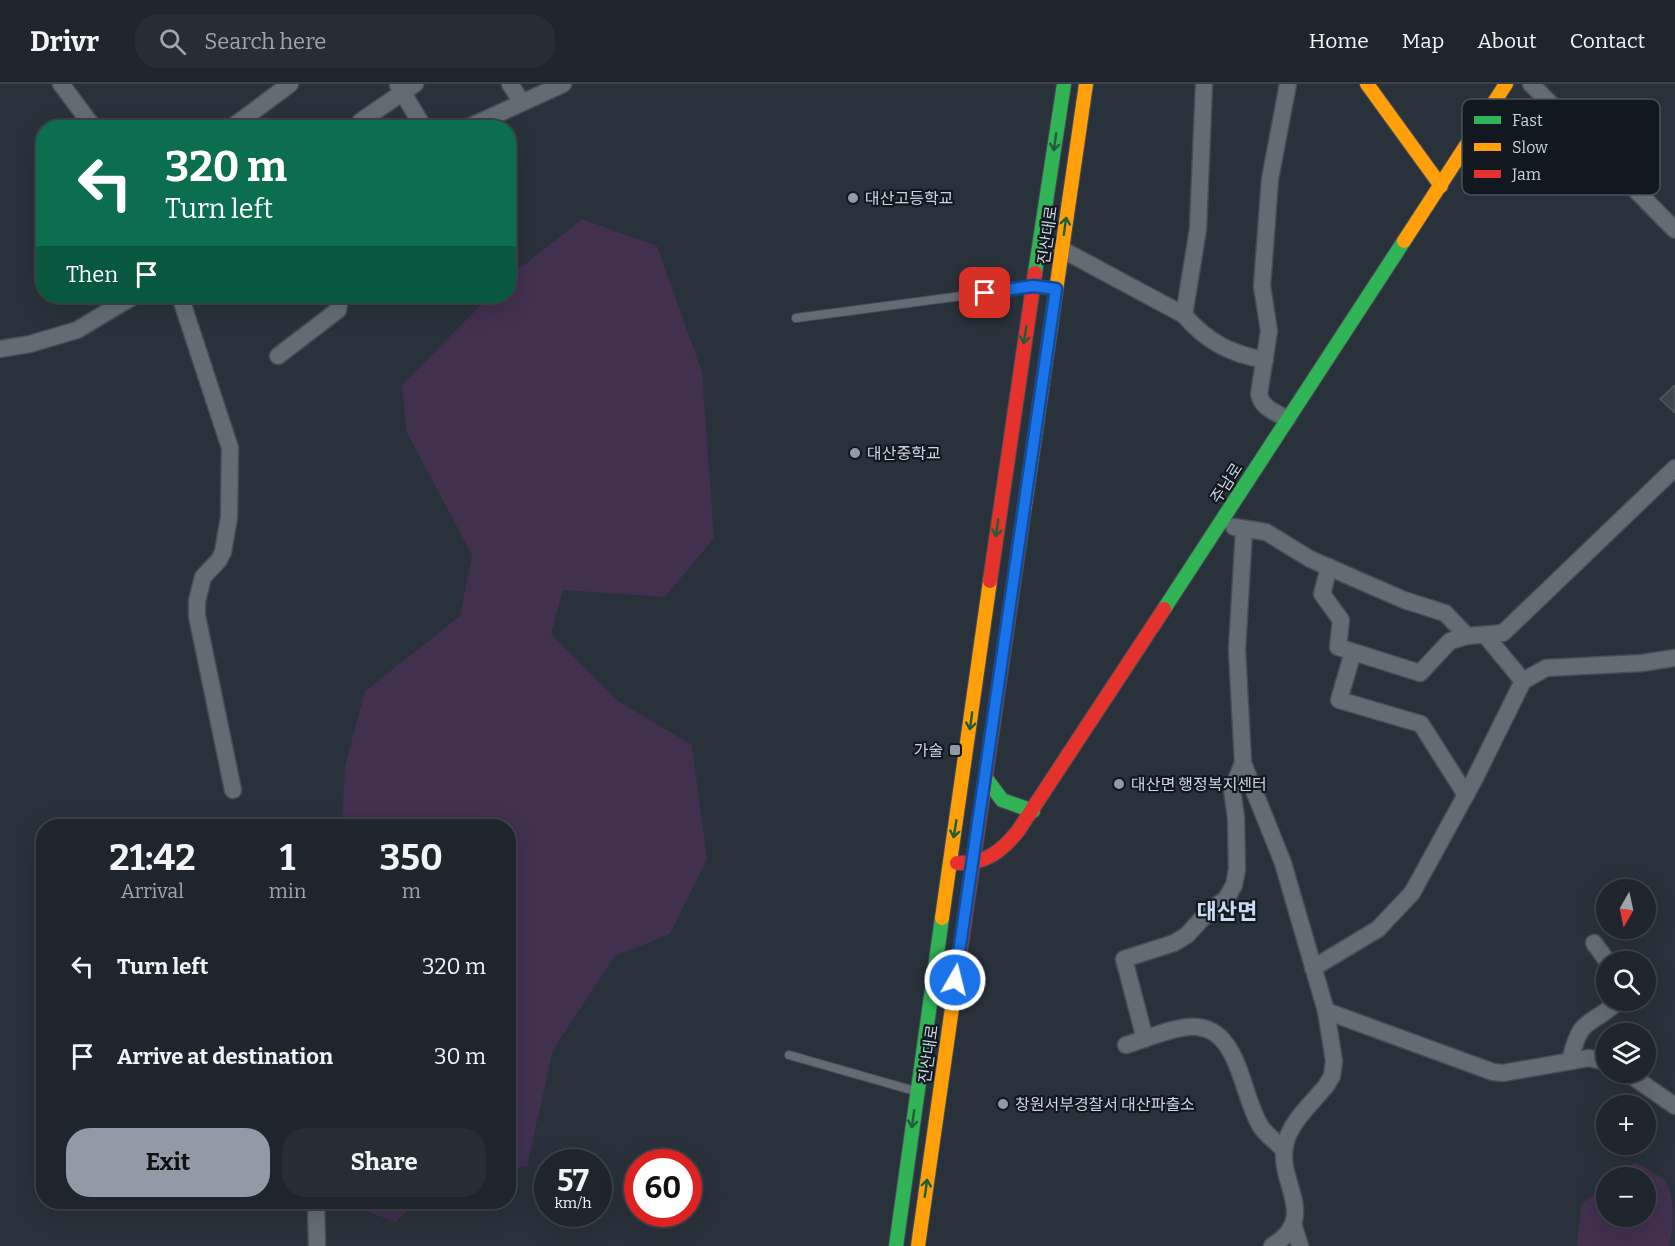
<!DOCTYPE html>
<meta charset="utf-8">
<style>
:root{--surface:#1f252c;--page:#272d34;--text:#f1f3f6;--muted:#a1a5a9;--line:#3c4248;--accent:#929ba5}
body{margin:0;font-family:Bitter,"Noto Sans KR",serif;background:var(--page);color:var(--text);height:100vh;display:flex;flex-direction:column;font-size:22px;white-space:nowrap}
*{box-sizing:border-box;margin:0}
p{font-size:20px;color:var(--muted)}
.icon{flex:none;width:33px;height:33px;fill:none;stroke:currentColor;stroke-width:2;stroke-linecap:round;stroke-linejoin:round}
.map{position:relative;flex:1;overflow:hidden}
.details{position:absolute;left:36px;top:735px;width:480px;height:390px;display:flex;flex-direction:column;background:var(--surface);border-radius:24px;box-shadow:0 6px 24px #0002,0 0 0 2px var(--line)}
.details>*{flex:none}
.guide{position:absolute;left:36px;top:36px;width:480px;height:183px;border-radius:24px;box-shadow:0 6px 24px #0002,0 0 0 2px var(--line);background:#0b6e4f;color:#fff;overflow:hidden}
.needle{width:39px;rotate:189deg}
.buttons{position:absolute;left:1596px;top:795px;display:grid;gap:12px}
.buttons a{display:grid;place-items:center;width:60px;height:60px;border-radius:50%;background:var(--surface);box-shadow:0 6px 24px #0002,0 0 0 2px var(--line);font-size:30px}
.speed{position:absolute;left:534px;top:1065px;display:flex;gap:12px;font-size:30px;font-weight:700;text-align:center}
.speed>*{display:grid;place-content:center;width:78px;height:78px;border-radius:50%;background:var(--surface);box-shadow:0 6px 24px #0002,0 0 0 2px var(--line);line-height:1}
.speed small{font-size:15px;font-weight:400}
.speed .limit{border:9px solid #d22;background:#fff;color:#111}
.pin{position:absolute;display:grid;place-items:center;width:51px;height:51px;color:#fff;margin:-26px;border-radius:12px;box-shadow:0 3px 9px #0006}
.me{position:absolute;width:66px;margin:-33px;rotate:8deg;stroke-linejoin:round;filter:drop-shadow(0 0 4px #0008)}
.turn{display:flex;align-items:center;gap:21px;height:126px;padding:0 30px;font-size:27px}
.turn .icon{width:78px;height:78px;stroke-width:2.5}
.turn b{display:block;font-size:42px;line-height:51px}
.then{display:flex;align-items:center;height:57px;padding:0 30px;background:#0003;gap:12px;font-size:22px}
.eta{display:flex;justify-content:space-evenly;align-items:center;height:102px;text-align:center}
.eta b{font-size:36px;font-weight:700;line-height:42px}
.button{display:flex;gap:12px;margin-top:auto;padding:12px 30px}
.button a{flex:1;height:69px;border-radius:24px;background:var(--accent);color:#111;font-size:24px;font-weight:700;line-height:69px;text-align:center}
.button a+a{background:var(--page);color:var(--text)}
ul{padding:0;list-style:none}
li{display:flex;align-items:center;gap:18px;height:90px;padding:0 30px}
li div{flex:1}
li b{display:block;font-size:22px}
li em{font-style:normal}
header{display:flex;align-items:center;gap:36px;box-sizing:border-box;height:84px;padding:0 30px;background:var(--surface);border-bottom:2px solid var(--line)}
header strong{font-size:28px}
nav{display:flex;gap:33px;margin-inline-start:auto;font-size:21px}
.search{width:420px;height:54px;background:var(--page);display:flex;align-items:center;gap:15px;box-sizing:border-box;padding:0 21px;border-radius:24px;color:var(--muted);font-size:22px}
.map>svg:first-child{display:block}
</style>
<header>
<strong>Drivr</strong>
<div class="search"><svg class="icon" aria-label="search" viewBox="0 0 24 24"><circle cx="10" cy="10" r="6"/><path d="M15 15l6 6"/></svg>Search here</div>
<nav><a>Home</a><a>Map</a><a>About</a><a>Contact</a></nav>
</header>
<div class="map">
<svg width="1675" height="1162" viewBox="0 0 1675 1162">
<rect width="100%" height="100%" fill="#29313a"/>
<g fill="#41304e">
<polygon points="582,135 657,162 702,288 714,454 665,513 563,506 551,550 618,617 692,661 707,775 670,850 615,872 553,966 527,1083 509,1084 508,742 342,742 345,682 365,607 460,532 472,471 406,347 402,301 490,212 508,212 509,193"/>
<path d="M1635 1078C1645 1084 1658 1090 1666 1098 1675 1111 1674 1147 1669 1162H1577L1581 1121 1606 1101V1132H1646V1094L1616 1093Z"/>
<polygon points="341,1118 416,1118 396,1138"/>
</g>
<polygon fill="#3c464c" stroke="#50595e" stroke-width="1.5" points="1675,301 1675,329 1660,315"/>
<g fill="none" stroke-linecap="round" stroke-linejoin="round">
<defs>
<g id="lane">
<polyline points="796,234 1029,203"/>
<polyline points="789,971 915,1007"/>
</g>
<g id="street">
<polyline points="61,0 94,44"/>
<polyline points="510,0 521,17"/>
<path d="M1204 0 1198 145 1184 231C1207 258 1231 270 1265 276"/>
<polyline points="1531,0 1675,146"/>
<polyline points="398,1 424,44"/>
<polyline points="361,37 415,0"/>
<polyline points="231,44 290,0"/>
<polyline points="467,44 563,0"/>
<polyline points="1061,165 1184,231"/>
<polyline points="180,212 230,364 229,433 223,468 219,476 203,493 197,517 197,532 233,706"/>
<polyline points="0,265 30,260 77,246 134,212"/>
<polyline points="278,272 338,226 340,212"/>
<path d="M1287 335C1276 328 1262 325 1259 310L1269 247 1262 202 1270 95 1288 0"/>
<polyline points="1234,443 1266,448 1310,475 1404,516 1445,529 1467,552 1503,549 1675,384"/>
<path d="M1244 445 1237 566 1243 679 1283 779 1326 927 1334 977 1332 992 1326 1002C1311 1020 1289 1039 1285 1062 1277 1099 1320 1133 1272 1162"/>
<polyline points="1329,483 1322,510 1341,536 1338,563 1420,589 1450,557 1467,552"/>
<polyline points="1485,551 1523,597"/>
<polyline points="1353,568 1339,616 1421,640 1466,711"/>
<polyline points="1594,859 1608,878"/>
<polyline points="1313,884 1378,845 1412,809 1474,696 1523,597 1546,584 1642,579 1675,574"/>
<polyline points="1326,927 1493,988 1503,989 1589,974 1606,978"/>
<polyline points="1145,955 1124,875 1174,859 1187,851 1208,828 1226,815 1234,801 1237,785 1236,734 1232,706 1243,679"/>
<path d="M1126 961C1145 955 1168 945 1188 943 1240 938 1240 1010 1261 1043 1267 1051 1277 1059 1284 1066"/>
<path d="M1570 977C1581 929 1590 945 1619 916"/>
<polyline points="1626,988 1675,1022"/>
<polyline points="316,1118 317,1162"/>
<polyline points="1293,1140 1300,1162"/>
</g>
<g id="fast">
<polyline points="1035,189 1064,0"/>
<polyline points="1164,525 1404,157"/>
<polyline points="985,693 1002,716 1033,727"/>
<polyline points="896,1162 942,834"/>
</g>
<g id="slow">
<polyline points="1367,0 1441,102"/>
<polyline points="1404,157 1506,0"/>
<polyline points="1024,427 1086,0"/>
<polyline points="942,834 990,497"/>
<polyline points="918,1162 959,875"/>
</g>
<g id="jam">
<polyline points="990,497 1035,189"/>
<path d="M957 779C985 780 1001 768 1018 747L1164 525"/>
<polyline points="959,875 1024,427"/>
</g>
</defs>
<use href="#lane" stroke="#474d56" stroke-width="10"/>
<use href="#street" stroke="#474d56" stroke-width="19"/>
<use href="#fast" stroke="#474d56" stroke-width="16"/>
<use href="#slow" stroke="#474d56" stroke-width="16"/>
<use href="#jam" stroke="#474d56" stroke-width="16"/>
<use href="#lane" stroke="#646c73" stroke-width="8"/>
<use href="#street" stroke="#646c73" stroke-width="16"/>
<use href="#fast" stroke="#30b455" stroke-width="14"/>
<use href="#slow" stroke="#ff9f0a" stroke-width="14"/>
<use href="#jam" stroke="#e5322d" stroke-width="14"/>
</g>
<defs><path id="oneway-shaft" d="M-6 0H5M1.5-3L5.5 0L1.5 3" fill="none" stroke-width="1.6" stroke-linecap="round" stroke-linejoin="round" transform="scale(1.5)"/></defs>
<g stroke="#1f5e38">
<use href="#oneway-shaft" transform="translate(1055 58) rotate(98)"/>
<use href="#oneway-shaft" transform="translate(1065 142) rotate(-82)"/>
<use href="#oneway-shaft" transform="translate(1025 251) rotate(99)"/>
<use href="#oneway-shaft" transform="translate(997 444) rotate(98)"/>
<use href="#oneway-shaft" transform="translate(971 637) rotate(98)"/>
<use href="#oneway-shaft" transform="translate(955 745) rotate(99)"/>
<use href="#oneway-shaft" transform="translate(913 1035) rotate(98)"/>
<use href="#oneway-shaft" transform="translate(926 1104) rotate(-82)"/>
</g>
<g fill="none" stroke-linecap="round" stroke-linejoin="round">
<defs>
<polyline id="route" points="955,896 1056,205 1033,202 985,209"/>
</defs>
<use href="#route" stroke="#114b97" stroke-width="15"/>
<use href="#route" stroke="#1a73e8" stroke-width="10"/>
</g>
<g fill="#929ba5" stroke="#111820" stroke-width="2">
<circle cx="853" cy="114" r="6"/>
<circle cx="855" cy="369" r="6"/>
<rect x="949" y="660" width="12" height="12" rx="3"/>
<circle cx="1119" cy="700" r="6"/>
<circle cx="1003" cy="1020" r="6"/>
</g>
<g text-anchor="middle" stroke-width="4.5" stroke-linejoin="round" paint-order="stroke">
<g font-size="16" fill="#cad4de" stroke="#111820" text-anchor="start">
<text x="865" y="120">대산고등학교</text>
<text x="867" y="375">대산중학교</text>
<text x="943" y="672" text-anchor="end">가술</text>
<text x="1131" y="706">대산면 행정복지센터</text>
<text x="1015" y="1026">창원서부경찰서 대산파출소</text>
</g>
<g font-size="16" fill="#cad4de" stroke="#111820">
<text transform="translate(1047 151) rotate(-82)" y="6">진산대로</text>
<text transform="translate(1226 399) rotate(-57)" y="6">주남로</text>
<text transform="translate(928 970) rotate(-82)" y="6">진산대로</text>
</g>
<g font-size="22" font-weight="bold" fill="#c7dbf1" stroke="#111820">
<text x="1227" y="835">대산면</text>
</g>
</g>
<rect x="1462" y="15" width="198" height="96" rx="9" fill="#111820" stroke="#485059" stroke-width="1.5"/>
<rect x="1474" y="32" width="27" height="8" fill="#30b455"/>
<rect x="1474" y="59" width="27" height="8" fill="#ff9f0a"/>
<rect x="1474" y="86" width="27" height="8" fill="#e5322d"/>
<g font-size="16" fill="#cad4de">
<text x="1512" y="42">Fast</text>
<text x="1512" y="69">Slow</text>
<text x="1512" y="96">Jam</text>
</g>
</svg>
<div class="buttons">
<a><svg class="needle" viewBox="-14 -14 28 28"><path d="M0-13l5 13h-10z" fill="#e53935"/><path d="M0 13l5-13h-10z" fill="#a1a5a9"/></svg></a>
<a><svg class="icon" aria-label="search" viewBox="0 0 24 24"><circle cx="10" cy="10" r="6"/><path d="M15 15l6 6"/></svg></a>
<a><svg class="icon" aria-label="layers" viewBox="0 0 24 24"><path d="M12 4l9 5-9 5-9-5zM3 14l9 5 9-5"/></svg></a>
<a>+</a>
<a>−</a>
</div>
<div class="speed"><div>57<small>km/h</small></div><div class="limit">60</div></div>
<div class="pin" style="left:985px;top:209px;background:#d93025"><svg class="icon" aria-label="arrive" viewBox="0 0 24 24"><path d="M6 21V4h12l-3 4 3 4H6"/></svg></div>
<svg class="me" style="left:955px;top:896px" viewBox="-20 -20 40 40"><circle r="17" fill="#1a73e8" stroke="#fff" stroke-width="3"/><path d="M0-11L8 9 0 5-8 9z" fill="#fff"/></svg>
<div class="guide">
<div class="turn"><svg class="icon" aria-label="left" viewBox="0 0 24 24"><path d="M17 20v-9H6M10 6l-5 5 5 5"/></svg><div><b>320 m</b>Turn left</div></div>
<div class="then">Then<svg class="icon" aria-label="arrive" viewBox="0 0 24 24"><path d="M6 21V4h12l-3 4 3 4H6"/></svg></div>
</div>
<section class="details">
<div class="eta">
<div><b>21:42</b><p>Arrival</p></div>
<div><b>1</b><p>min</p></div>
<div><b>350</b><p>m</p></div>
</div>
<ul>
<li><svg class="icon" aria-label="left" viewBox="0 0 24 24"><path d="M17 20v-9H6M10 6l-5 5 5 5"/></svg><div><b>Turn left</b></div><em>320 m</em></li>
<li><svg class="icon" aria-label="arrive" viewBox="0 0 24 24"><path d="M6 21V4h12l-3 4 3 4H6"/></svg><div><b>Arrive at destination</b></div><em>30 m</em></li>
</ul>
<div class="button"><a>Exit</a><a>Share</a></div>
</section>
</div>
